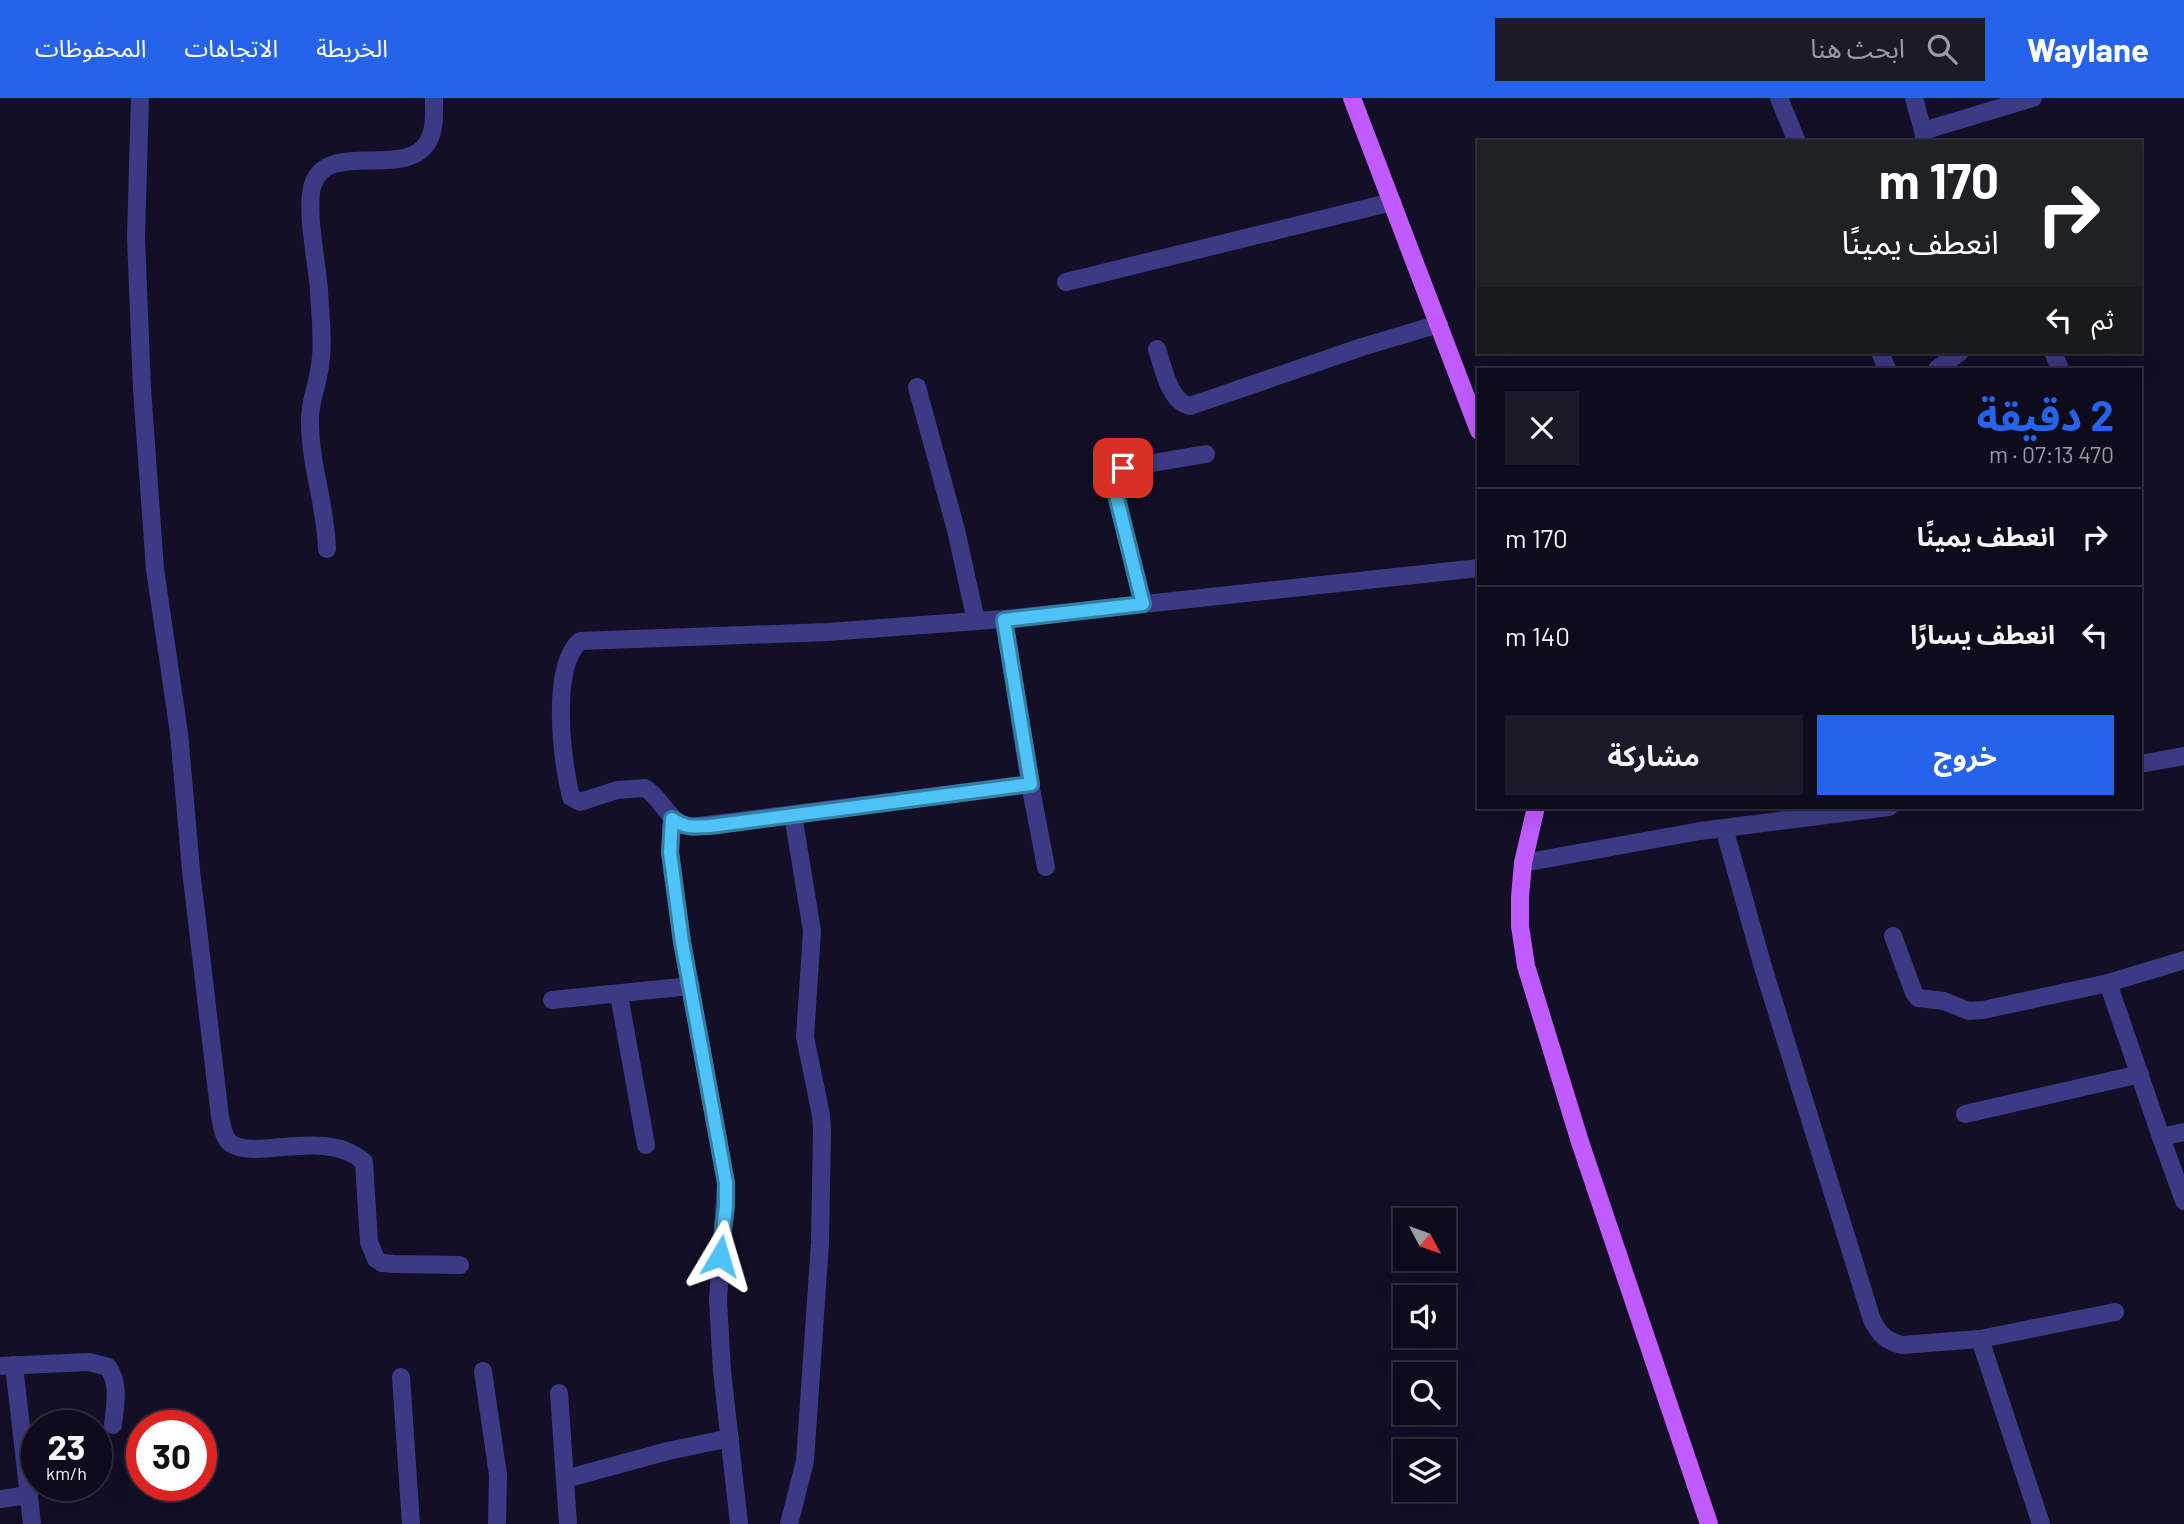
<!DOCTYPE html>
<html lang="ar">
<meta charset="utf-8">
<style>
:root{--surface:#0e0b1c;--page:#1c1929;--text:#f1f3f6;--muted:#9b9ba3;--line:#2e2b3b;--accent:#2563eb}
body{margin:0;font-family:Barlow,"Noto Sans Arabic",sans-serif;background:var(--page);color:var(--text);direction:rtl;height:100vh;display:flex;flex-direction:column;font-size:26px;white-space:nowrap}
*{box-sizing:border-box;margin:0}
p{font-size:23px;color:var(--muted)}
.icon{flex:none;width:38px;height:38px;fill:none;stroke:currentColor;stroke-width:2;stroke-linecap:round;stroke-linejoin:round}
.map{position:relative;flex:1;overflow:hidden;direction:ltr}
.panel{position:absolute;left:1477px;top:270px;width:665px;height:441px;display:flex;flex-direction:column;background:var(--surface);border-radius:0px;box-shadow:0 7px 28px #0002,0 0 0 2px var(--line);direction:rtl}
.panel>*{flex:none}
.guide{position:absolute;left:1477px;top:42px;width:665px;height:214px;border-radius:0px;box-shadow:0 7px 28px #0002,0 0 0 2px var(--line);direction:rtl;background:#202124;color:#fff;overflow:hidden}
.needle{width:46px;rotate:131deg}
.fabs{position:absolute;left:1393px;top:1110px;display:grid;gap:14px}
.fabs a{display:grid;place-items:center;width:63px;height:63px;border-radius:0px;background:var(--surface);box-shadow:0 7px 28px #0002,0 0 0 2px var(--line);font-size:35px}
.speed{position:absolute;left:21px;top:1312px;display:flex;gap:14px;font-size:35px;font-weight:700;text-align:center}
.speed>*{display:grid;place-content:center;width:91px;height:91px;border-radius:50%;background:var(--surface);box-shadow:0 7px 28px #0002,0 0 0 2px var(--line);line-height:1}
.speed small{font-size:18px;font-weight:400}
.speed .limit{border:10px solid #d22;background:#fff;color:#111}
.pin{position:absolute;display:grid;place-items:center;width:60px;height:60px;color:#fff;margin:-30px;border-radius:14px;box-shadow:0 4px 10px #0006}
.me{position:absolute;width:77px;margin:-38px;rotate:7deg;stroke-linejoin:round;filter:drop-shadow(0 0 5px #0008)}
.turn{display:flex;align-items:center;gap:24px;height:147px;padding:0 28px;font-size:32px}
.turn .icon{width:91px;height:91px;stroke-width:2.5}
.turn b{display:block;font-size:49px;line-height:60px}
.then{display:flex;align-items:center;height:66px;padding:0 28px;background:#0003;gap:14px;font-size:26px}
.round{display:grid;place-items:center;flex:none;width:74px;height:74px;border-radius:0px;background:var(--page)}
.overview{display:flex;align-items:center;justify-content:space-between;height:119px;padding:0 28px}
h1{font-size:42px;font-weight:700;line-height:52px;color:var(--accent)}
.button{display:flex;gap:14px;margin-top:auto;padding:14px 28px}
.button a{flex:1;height:80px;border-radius:0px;background:var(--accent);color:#fff;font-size:28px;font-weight:700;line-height:80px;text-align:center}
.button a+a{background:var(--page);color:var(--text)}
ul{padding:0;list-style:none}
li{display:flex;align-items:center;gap:21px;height:98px;padding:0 28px;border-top:2px solid var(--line)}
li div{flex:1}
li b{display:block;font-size:26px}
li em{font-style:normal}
header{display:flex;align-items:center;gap:42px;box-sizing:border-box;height:98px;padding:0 35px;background:var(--accent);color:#fff}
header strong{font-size:33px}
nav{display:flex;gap:38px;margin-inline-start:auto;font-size:24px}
.search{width:490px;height:63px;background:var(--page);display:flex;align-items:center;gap:18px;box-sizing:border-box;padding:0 24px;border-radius:0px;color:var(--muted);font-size:26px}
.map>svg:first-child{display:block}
</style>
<header>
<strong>Waylane</strong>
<div class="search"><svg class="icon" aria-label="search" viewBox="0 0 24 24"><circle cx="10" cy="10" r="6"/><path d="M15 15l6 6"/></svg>ابحث هنا</div>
<nav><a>الخريطة</a><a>الاتجاهات</a><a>المحفوظات</a></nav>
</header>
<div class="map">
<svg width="2184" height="1426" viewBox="0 0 2184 1426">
<rect width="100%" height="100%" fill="#130f26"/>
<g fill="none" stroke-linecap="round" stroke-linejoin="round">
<g stroke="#3d3a85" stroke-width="18">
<path d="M140 0 136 139 142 291 155 471 179 635 191 772 220 1019C222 1027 223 1038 229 1044 252 1065 324 1028 364 1064L369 1144 376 1161 382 1165 394 1166 460 1167"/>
<polyline points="1779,0 1797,44"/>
<polyline points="1914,0 1923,33"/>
<polyline points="1925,44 1923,33 2033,0"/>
<polyline points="1066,184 1392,104"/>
<path d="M1157 251C1163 268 1169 304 1190 308L1362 249 1439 226"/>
<polyline points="1880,254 1887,271"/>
<polyline points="2053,254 2060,271"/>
<polyline points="1937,271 1960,254"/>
<polyline points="917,289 956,432 976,523"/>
<path d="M327 451C326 408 310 367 310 324 309 304 318 287 320 267 324 243 320 217 319 192 317 165 305 110 313 86 329 41 408 83 429 42 435 30 434 14 434 0"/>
<polyline points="1143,506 1117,401 1115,383 1117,375 1123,370 1206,356"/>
<path d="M1004 521 1030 686 691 729C667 724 664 702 645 690L617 692 580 704 571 699C562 663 550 570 580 543L828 534 1004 521 1479 470"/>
<polyline points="2140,666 2184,658"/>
<polyline points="1030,686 1046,769"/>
<polyline points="672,721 670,754 682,844 726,1085 718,1202 722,1273 739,1426"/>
<path d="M1724 730 1763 869 1872 1222C1880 1237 1886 1243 1902 1247L1980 1241 2041 1426"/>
<polyline points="1523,765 1700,733 1889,709"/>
<polyline points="1893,838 1914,895 1918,900 1944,903 1969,913 1983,912 2108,885"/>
<polyline points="2184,862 2108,885 2161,1039 2184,1034"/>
<polyline points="619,897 646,1047"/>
<polyline points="552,902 691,888"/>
<polyline points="1965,1016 2140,976"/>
<polyline points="2161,1039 2184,1103"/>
<polyline points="1980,1241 2115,1214"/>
<polyline points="14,1267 32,1426"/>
<path d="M0 1268 89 1264 108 1269C120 1286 115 1307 113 1327"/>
<polyline points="483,1273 498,1377 497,1426"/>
<polyline points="401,1279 411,1426"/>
<polyline points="559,1295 568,1426"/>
<polyline points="565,1381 668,1353 730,1340"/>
<polyline points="0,1401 29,1397"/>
<polyline points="789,1426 805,1363 820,1145 822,1033 821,1017 805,939 812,833 793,717"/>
</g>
<g stroke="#c25bff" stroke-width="18">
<polyline points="1352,0 1479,333"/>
<polyline points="1536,709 1523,765 1520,799 1520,828 1526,868 1580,1044 1709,1426"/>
</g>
</g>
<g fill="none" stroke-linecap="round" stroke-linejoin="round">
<defs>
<path id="route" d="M720 1158 726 1108V1085L682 844 670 754 672 721C685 730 694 729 710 728L1031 686 1004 522 1143 506 1117 401 1115 383 1117 375 1123 370"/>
</defs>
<use href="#route" stroke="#337fa1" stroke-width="18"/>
<use href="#route" stroke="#4fc3f7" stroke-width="12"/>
</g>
</svg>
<div class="fabs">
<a><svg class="needle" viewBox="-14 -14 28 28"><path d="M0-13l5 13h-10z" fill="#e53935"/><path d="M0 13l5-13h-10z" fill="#9b9ba3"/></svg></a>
<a><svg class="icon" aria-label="sound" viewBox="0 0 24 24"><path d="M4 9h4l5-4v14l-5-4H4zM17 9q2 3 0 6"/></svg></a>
<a><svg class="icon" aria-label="search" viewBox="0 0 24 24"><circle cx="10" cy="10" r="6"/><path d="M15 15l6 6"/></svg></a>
<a><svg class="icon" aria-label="layers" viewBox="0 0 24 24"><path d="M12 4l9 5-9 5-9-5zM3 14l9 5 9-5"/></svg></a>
</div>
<div class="speed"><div>23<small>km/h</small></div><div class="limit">30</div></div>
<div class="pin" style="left:1123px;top:370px;background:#d93025"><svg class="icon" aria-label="arrive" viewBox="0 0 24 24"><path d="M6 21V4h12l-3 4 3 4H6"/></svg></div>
<svg class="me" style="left:720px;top:1158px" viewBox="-20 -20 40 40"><path d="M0-17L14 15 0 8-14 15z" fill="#4fc3f7" stroke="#fff" stroke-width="4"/></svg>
<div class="guide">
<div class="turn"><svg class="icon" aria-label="right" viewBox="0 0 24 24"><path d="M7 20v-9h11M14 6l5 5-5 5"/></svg><div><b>170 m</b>انعطف يمينًا</div></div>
<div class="then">ثم<svg class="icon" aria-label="left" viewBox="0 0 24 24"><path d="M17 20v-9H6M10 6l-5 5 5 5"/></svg></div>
</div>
<section class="panel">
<div class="overview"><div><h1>2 دقيقة</h1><p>470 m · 07:13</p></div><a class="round"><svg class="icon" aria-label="close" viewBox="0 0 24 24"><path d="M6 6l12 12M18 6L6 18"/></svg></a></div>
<ul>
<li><svg class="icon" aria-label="right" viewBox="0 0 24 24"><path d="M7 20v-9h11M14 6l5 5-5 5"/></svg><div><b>انعطف يمينًا</b></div><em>170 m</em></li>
<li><svg class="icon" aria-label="left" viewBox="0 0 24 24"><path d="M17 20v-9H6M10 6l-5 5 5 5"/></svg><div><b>انعطف يسارًا</b></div><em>140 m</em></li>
</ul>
<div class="button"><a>خروج</a><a>مشاركة</a></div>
</section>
</div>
